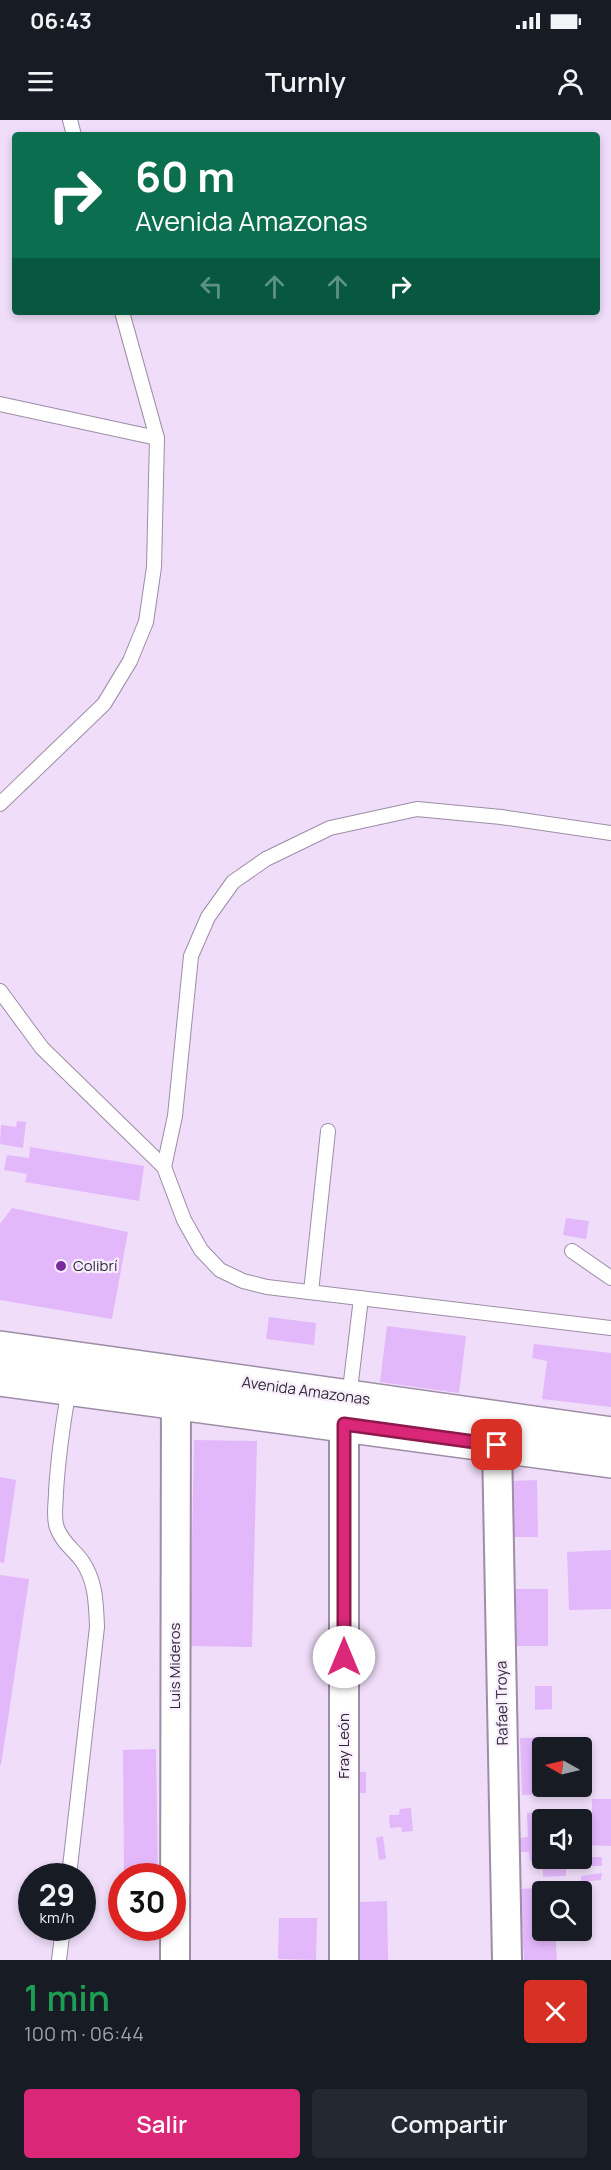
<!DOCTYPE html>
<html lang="es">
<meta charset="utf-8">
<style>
:root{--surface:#171b24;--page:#242831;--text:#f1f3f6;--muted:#9ea1a6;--accent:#db2777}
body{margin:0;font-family:Manrope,sans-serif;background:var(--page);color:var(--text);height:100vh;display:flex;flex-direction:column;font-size:22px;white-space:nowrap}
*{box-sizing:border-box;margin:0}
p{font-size:20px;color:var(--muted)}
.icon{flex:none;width:33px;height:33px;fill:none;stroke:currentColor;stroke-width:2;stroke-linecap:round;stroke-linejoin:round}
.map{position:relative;height:1840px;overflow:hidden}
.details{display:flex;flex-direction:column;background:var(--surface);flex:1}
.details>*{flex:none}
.banner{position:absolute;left:12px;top:12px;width:588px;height:183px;border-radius:6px;box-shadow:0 3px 9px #0003;background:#0b6e4f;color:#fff;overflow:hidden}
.needle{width:39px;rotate:278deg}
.fabs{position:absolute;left:532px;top:1617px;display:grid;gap:12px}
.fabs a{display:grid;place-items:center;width:60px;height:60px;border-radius:6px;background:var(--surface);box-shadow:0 3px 9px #0003;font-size:30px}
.speed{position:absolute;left:18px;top:1743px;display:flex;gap:12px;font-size:30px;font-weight:700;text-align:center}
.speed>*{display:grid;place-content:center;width:78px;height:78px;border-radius:50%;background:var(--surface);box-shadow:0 3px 9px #0003;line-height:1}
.speed small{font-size:15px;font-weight:400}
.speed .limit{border:9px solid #d22;background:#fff;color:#111}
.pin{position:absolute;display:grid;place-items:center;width:51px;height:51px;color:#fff;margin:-26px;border-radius:12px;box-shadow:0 3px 9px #0006}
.me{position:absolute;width:66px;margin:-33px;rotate:0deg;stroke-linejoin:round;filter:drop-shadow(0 0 4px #0008)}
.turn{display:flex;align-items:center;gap:21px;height:126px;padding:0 24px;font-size:27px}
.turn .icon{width:78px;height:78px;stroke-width:2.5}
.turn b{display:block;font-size:42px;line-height:51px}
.lanes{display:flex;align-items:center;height:57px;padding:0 24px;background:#0003;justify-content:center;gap:30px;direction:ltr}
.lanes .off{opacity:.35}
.round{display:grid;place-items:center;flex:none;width:63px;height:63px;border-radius:6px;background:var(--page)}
.headline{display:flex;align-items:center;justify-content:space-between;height:102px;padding:0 24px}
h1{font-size:36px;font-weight:600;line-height:45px;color:#1e9e55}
.cta{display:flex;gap:12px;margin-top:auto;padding:12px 24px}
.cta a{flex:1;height:69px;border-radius:6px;background:var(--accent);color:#fff;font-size:24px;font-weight:600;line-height:69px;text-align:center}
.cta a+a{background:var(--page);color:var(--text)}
.status{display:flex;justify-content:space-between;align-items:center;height:42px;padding:0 30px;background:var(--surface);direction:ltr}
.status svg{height:16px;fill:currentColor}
header{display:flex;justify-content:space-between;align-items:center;height:78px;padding:0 24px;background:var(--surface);font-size:27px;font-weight:600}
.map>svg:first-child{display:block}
</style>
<div class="status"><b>06:43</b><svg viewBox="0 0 49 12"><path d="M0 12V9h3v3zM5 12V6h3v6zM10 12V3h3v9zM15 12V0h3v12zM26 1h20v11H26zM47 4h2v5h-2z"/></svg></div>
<header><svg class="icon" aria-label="menu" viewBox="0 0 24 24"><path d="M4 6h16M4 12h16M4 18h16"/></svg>Turnly<svg class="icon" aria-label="person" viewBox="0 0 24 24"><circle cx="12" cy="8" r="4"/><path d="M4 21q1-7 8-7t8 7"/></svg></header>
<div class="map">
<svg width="611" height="1840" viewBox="0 0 611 1840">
<rect width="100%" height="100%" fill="#efddf9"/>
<g fill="#e2b8fa">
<polygon points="17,1001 26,1002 23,1028 0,1024 1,1005 16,1007"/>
<polygon points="30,1027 144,1046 139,1081 25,1062 27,1054 4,1050 7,1035 29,1038"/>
<polygon points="12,1088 128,1112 112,1199 0,1180 0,1104"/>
<polygon points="566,1098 589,1101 586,1119 563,1115"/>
<polygon points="269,1197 316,1203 314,1225 266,1219"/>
<polygon points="387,1206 466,1216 459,1273 380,1262"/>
<polygon points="534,1224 611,1233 611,1287 542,1279 547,1241 532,1238"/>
<polygon points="194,1320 257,1321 252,1527 190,1526"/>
<polygon points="0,1357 16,1360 4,1443 0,1442"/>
<polygon points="537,1360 538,1417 510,1417 510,1361"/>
<polygon points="611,1430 611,1489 569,1490 567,1432"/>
<polygon points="0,1455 29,1459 1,1645 0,1645"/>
<rect x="514" y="1469" width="34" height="57"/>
<polygon points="535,1566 552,1566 552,1589 535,1590"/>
<polygon points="551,1617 551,1628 543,1628 543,1666 564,1666 564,1673 522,1675 520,1618"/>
<polygon points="156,1629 158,1756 124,1756 123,1630"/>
<rect x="353" y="1652" width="13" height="21"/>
<polygon points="592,1679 611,1679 611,1726 582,1725 582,1700 577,1700 577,1693 592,1693"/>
<polygon points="411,1688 413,1711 402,1712 401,1707 390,1708 389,1695 399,1695 400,1689"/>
<polygon points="564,1691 564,1700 543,1700 543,1738 566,1738 566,1756 543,1757 543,1740 530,1741 529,1732 520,1732 520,1718 528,1717 527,1693"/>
<polygon points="383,1716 386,1739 379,1740 376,1718"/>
<polygon points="582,1737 602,1737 602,1746 580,1746"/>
<polygon points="602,1753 601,1760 581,1762 581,1756"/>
<polygon points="552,1767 553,1772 543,1772 543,1810 555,1810 557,1840 524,1840 520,1769"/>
<polygon points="387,1781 388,1840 360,1840 359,1782"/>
<polygon points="279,1798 317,1798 316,1840 278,1839"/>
</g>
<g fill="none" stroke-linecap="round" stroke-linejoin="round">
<defs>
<g id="lane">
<polyline points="70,0 74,15"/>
<polyline points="0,284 157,318"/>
<polyline points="0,684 104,584 130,541 146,502 154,447 157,318 122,192"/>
<polyline points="0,871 42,928 164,1047 184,1100 201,1130 220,1150 243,1161 267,1167 611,1208"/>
<polyline points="164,1047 175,996 191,836 208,797 233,762 266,739 330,708 417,689 501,697 611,713"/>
<polyline points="572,1131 611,1158"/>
<polyline points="311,1172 328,1011"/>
<polyline points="349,1278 361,1178"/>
<path d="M69 1756 97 1507C96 1484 96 1461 82 1441 74 1430 62 1422 57 1408 53 1397 56 1384 56 1372 58 1337 63 1303 69 1268"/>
<polyline points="59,1840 63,1808"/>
</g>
<g id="street">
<polyline points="344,1304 344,1840"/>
<polyline points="497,1325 507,1840"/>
<polyline points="175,1840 176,1260"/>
</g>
<g id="secondary">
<polyline points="0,1228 611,1314"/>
<polyline points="0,1259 611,1341"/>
</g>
</defs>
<use href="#lane" stroke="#9d8da6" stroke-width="16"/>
<use href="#street" stroke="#9d8da6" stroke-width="32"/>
<use href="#secondary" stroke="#9d8da6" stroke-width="36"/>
<use href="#lane" stroke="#fff" stroke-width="14"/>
<use href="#street" stroke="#fff" stroke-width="28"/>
<use href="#secondary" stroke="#fff" stroke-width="33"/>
</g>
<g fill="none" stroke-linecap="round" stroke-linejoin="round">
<defs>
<polyline id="route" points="344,1537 344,1304 497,1325"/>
</defs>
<use href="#route" stroke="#8e194d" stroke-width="15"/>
<use href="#route" stroke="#db2777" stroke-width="10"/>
</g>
<circle fill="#7a2c9d" stroke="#f8eefe" stroke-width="2" cx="61" cy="1146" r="6"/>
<g text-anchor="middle" stroke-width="4.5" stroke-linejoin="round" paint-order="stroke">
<g font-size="15" fill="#312a34" stroke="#f8eefe" text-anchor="start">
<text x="73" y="1151">Colibrí</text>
</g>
<g font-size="15" fill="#312a34" stroke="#f8eefe">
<text transform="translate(306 1271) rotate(8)" y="5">Avenida Amazonas</text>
<text transform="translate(175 1546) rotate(-90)" y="5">Luis Mideros</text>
<text transform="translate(502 1583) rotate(-91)" y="5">Rafael Troya</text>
<text transform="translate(344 1626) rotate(-90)" y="5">Fray León</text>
</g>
</g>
</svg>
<div class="fabs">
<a><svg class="needle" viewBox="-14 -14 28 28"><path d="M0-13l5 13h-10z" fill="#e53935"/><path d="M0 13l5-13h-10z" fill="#9ea1a6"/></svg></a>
<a><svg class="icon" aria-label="sound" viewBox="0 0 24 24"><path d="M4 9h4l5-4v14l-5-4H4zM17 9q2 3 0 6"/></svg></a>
<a><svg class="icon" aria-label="search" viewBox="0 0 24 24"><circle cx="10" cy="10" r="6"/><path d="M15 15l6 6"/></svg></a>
</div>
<div class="speed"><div>29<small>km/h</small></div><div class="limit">30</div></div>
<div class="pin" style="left:497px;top:1325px;background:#d93025"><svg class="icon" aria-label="arrive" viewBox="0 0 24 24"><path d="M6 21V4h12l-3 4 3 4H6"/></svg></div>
<svg class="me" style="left:344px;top:1537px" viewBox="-20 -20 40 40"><circle r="19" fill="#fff"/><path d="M0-13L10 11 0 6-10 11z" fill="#db2777"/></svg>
<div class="banner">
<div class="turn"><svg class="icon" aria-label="right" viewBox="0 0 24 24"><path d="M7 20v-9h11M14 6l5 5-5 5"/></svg><div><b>60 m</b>Avenida Amazonas</div></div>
<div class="lanes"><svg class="icon off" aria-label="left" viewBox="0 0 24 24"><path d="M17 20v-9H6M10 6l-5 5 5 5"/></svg><svg class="icon off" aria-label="ahead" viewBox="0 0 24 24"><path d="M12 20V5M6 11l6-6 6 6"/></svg><svg class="icon off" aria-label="ahead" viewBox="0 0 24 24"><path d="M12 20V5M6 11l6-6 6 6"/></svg><svg class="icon" aria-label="right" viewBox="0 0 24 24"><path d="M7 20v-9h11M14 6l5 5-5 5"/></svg></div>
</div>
</div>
<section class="details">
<div class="headline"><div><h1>1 min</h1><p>100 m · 06:44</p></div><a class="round" style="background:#d93025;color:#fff"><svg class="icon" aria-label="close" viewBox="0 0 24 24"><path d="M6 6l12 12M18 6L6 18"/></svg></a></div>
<div class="cta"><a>Salir</a><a>Compartir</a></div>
</section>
